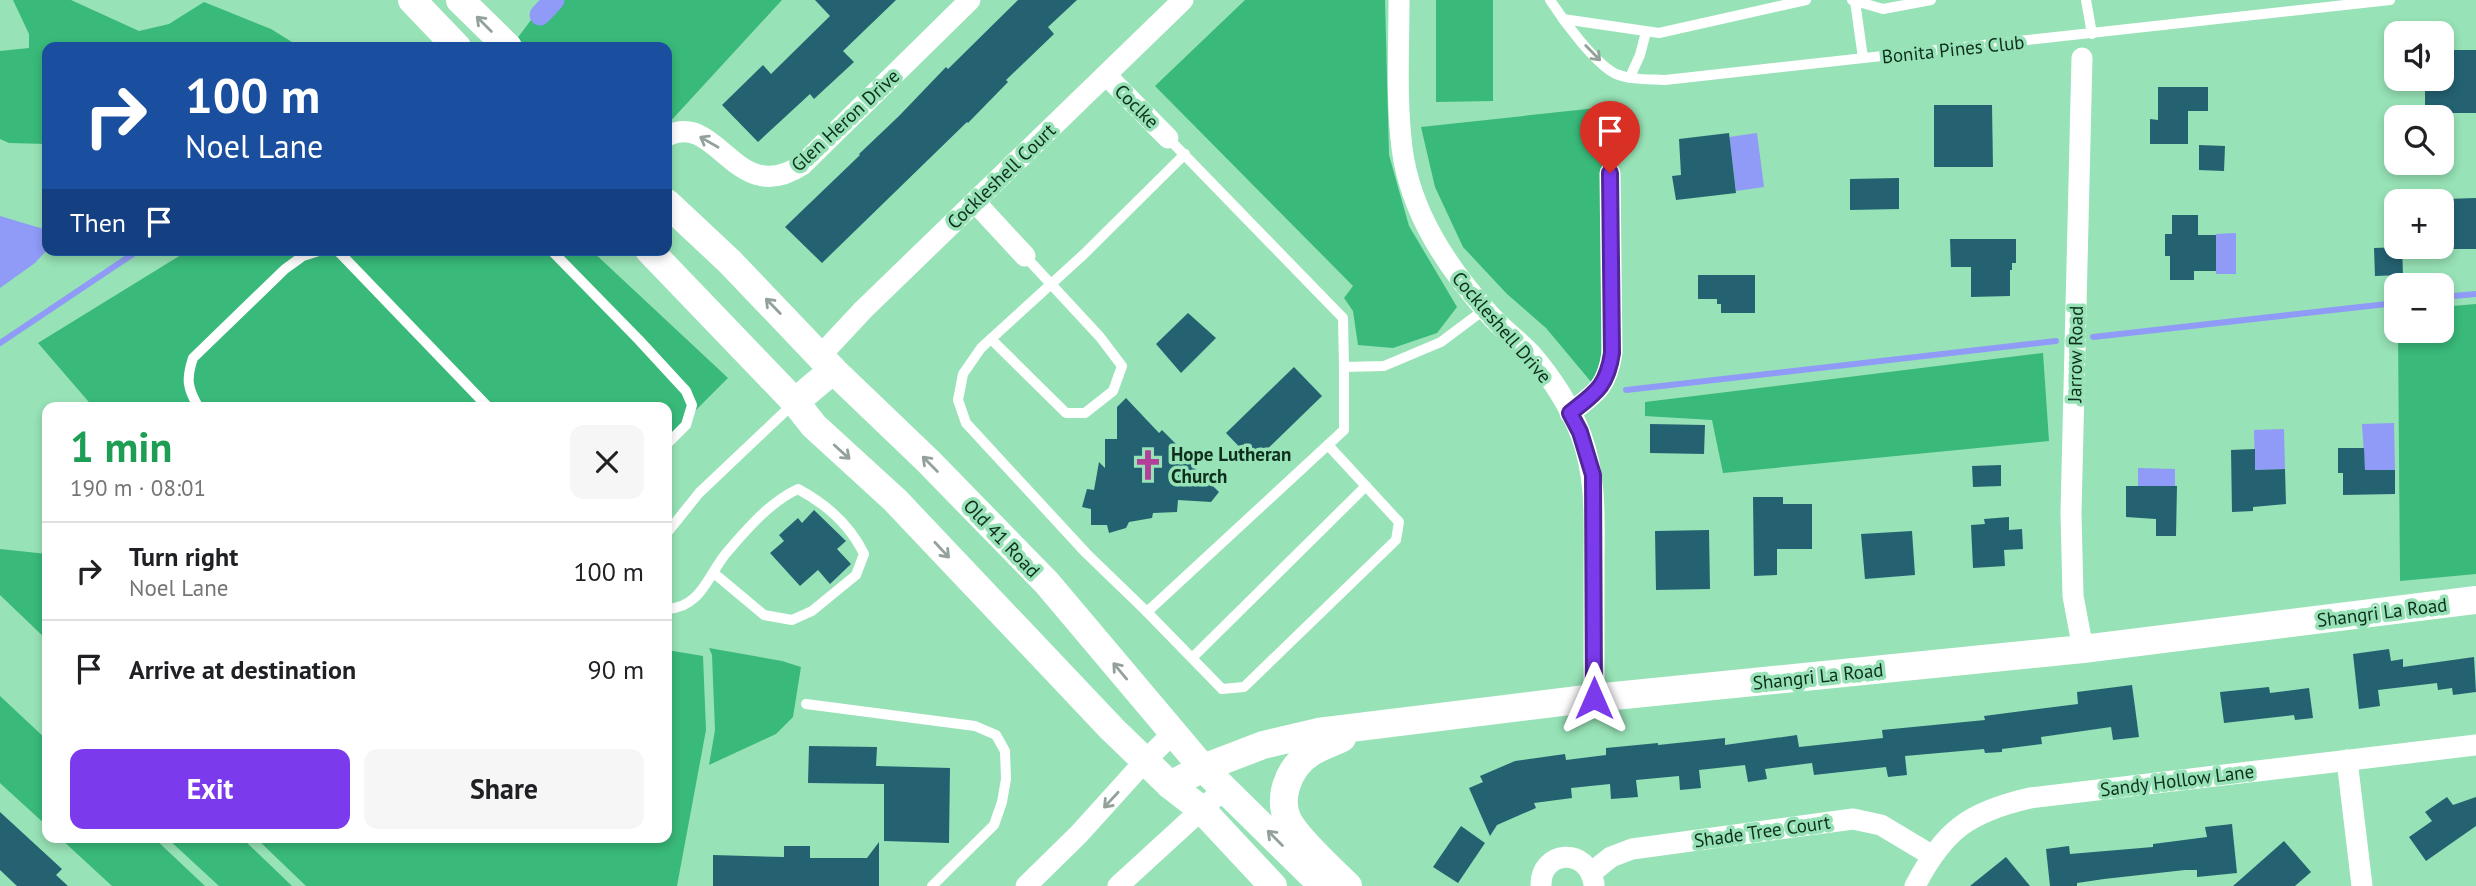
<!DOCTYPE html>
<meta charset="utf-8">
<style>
:root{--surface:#fff;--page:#f6f6f6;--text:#202124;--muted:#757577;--line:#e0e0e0;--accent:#7c3aed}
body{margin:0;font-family:"PT Sans",sans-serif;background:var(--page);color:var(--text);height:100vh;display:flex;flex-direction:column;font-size:26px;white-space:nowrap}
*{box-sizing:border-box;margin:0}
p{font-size:23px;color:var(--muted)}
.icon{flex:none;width:38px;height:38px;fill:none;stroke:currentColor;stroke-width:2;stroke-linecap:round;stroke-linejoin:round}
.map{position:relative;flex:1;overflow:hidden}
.details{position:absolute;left:42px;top:402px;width:630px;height:441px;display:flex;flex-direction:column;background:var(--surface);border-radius:14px;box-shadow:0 4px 10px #0003}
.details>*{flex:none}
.top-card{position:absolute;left:42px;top:42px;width:630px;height:214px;border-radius:14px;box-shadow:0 4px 10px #0003;background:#1a4fa0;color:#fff;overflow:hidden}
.controls{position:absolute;left:2384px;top:21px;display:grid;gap:14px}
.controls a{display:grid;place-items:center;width:70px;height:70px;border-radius:14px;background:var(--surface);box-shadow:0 4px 10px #0003;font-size:35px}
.pin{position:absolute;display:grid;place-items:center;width:60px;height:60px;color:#fff;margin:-72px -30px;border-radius:50% 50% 50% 0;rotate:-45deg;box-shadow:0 0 7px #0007}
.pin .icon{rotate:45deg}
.me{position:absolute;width:77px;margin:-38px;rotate:0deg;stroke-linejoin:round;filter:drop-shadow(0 0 5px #0008)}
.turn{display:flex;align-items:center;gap:24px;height:147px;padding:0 28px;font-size:32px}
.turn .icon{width:91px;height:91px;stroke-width:2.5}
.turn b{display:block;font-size:49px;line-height:60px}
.then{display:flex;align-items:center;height:66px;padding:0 28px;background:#0003;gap:14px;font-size:26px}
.round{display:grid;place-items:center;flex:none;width:74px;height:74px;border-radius:14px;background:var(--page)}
.summary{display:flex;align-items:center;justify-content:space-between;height:119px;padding:0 28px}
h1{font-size:42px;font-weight:800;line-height:52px;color:#1e9e55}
.primary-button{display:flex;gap:14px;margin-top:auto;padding:14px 28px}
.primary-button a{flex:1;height:80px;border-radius:14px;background:var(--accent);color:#fff;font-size:28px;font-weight:800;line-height:80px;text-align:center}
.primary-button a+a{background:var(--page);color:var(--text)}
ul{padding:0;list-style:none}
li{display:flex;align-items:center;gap:21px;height:98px;padding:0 28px;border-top:2px solid var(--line)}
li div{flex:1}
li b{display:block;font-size:26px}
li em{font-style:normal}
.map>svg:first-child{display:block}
</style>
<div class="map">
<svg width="2476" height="886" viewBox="0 0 2476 886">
<rect width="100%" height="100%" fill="#97e2b6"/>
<g fill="#39b97a">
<polygon points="13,0 71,0 139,31 169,24 204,2 271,29 300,47 47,47 47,144 9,143 0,139 0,51 29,48 29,34"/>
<polygon points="546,0 782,0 667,125 667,47 524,47 516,40"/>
<polygon points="1245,0 1385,0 1389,155 1409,226 1457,307 1437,333 1393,348 1358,345 1353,311 1344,298 1353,286 1155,86"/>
<polygon points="1436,0 1493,0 1493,101 1436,102"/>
<polygon points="1606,107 1601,370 1592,383 1546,328 1507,294 1463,247 1435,187 1421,127"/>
<polygon points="189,250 591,250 728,378 667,439 667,408 94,408 38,343"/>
<polygon points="2476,304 2476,574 2400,581 2398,331 2441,331 2441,307"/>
<polygon points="2043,353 2049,441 1723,473 1712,420 1645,416 1645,402"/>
<polygon points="0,549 47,554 47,640 0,595"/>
<polygon points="709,648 782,661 801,667 793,717 776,734 709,765 715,730 712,655"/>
<polygon points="667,650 703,656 706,730 677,886 306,886 256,838 667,838"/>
<polygon points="0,696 47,740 47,826 0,783"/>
<polygon points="60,838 154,838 205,886 112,886"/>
<polygon points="167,838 242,838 292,886 219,886"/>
</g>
<g fill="#909bf8">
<polygon points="1757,133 1764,187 1736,191 1729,137"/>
<polygon points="0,216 47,230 47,250 35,263 0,288"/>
<polygon points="2236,233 2236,274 2216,274 2216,234"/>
<polygon points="2394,423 2395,470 2365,470 2362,424"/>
<polygon points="2284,429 2285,469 2255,470 2254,430"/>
<polygon points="2138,468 2175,469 2175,486 2138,486"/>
</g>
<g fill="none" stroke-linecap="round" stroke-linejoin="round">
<g stroke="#909bf8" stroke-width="6">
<polyline points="2441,297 2476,294"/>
<polyline points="2093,337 2396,303"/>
<polyline points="0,343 139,250"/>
<polyline points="1626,390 2056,341"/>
</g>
<polyline stroke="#909bf8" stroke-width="21" points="540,15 554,0"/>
</g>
<g fill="#246272">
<polygon points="815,0 896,0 843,51 854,62 814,99 810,94 758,142 722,105 763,65 771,74 830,16"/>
<polygon points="1018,0 1077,0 1048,27 1054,34 1006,80 1008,82 968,123 967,122 822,263 785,227 860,155 859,154 899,116 946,67 948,69"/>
<polygon points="2441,50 2476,50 2476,113 2425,113 2425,79 2441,79"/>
<polygon points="2158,87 2208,87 2208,111 2188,111 2188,144 2150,144 2150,119 2158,120"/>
<polygon points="1934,105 1992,105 1993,167 1934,167"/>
<polygon points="1729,133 1736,193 1676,200 1672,176 1681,175 1679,139"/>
<polygon points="2199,145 2225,146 2224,171 2199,170"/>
<polygon points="1899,178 1899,209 1850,210 1850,179"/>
<polygon points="2476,198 2476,249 2445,249 2445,229 2441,229 2441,210 2446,210 2445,199"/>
<polygon points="2172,215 2198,215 2198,235 2216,235 2216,271 2194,271 2194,280 2170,280 2170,256 2165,256 2165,234 2172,234"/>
<polygon points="1950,239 2016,239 2016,263 2012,263 2012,270 2010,270 2010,296 1971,297 1971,267 1951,267"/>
<polygon points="2402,247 2403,275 2375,276 2374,248"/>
<polygon points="1698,275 1755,275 1755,313 1721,313 1721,304 1717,304 1717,299 1698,299"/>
<polygon points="1188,313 1216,338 1181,373 1156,344"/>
<polygon points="1294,367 1322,396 1254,462 1226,433"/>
<polygon points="1126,398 1159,433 1162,430 1187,455 1184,458 1219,492 1211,502 1178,500 1177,512 1153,513 1152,518 1129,522 1126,528 1109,533 1107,525 1091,525 1091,509 1082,507 1087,489 1094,490 1099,462 1105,468 1105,439 1117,439 1117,407"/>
<polygon points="1650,424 1705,425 1704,454 1650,453"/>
<polygon points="2338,448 2364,448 2365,470 2395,470 2395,494 2343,495 2343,473 2338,473"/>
<polygon points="2255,449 2255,470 2285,469 2286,504 2253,507 2253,511 2232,512 2231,450"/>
<polygon points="2001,465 2001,486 1973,487 1972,466"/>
<polygon points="2126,486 2177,486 2176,536 2156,536 2156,519 2126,517"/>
<polygon points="1753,497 1783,497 1783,504 1812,504 1812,549 1777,549 1777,575 1754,576"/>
<polygon points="814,510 846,541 837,549 851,564 830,584 818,570 800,586 770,553 784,541 779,535 798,518 802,523"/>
<polygon points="2009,517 2009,530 2022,529 2023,549 2004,550 2005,566 1973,568 1971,525 1985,524 1984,519"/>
<polygon points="1709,530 1710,589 1656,590 1655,531"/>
<polygon points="1912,531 1915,575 1865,579 1861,534"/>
<polygon points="2389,649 2391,661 2403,659 2403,667 2474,657 2476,692 2453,695 2452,688 2438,690 2437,683 2378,690 2380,706 2359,709 2353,654"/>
<polygon points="2132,685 2139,737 2113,740 2111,727 2041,737 2042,744 2002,749 2002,752 1985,753 1984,749 1905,756 1907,775 1888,777 1886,767 1814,775 1812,763 1765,769 1767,779 1748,782 1745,765 1699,770 1701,788 1680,790 1679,776 1636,780 1638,797 1611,799 1610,784 1571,788 1572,798 1534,803 1536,808 1497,825 1490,836 1469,788 1483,782 1480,776 1515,761 1565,754 1566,760 1606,755 1606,748 1658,743 1658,745 1725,738 1725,745 1797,735 1799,747 1883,738 1882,730 1985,720 1984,716 2078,704 2077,692"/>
<polygon points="2269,687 2270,693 2309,688 2313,718 2295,720 2294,715 2224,723 2220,692"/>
<polygon points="809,746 877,747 876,766 950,768 949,843 884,841 884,784 808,783"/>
<polygon points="2447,797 2453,805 2476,797 2476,826 2426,861 2409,837 2432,821 2425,812"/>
<polygon points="0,812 62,869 56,875 68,886 17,886 0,870"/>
<polygon points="2232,824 2237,873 2197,877 2197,870 2185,870 2104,879 2077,883 2077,886 2050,886 2046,849 2069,846 2070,854 2153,847 2153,844 2207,837 2205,827"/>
<polygon points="1461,826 1485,843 1458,883 1433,867"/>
<polygon points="2284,841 2311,872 2295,886 2233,886"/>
<polygon points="879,842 879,886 713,886 713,855 784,857 784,846 810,846 810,858 867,858"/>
<polygon points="2006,857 2030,886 1970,886"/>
</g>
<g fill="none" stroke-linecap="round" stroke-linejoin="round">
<g stroke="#fff" stroke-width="10">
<path d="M1550 0C1563 20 1595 64 1616 74 1631 80 1648 79 1665 80L2390 0"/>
<polyline points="1852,0 1883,9 1931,0"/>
<polyline points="2086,0 2092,34"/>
<polyline points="1855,1 1863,58"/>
<polyline points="1563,19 1659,33 1806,0"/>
<polyline points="1630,77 1640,55 1646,32"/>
<polyline points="1168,138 1343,318 1344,367 1384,366 1441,342 1485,309"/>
<polyline points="1185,154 1083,255 981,348 963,374 958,400 966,423 1086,553 1147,612 1344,430 1344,367"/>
<polyline points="337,250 489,408"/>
<polyline points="551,250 639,340 686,391 692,405 686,425 667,444"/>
<polyline points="991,339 1066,413 1085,413 1113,391 1122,366 1100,337 1025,256"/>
<path d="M199 408C187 388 186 379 193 358L285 269 303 256 322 250"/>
<polyline points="667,533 699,493 795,402"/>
<path d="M667 609C702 608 709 572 728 551 748 528 770 502 798 489 826 504 850 525 864 554L856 575 812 611 792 620 764 615 715 574"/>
<polyline points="1147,612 1222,689 1244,687 1396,540 1399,522 1328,445"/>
<polyline points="1192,658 1366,486"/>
<polyline points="806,704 975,726 996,735 1005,751 1006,779 1002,802 994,825 932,886"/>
</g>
<g stroke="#fff" stroke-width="21">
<path d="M1399 0C1399 49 1396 99 1402 148 1410 212 1447 267 1489 314 1502 329 1518 340 1531 354 1551 377 1570 407 1581 435 1597 478 1594 521 1594 566 1594 610 1594 654 1594 698"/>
<polyline points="2082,58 2071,513 2073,596 2083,649"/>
<polyline points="1106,75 1168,138"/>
<path d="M667 136C718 110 735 209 802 165L970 0"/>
<polyline points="975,202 1025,256"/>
<polyline points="821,355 863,310 1183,0"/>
<path d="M1570 413C1596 393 1607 387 1612 353L1610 173"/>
<polyline points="2347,760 2362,886"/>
<polyline points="1591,873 1611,857 1632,849 1853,819 1881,825 1931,855"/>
<polyline points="1026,886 1079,834 1145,761 1174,732"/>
<polyline points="1118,886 1224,789"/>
<path d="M1541 886C1540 850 1588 846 1594 884"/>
<path d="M1915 886C1944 830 1969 812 2030 798L2476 745"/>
</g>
<g stroke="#fff" stroke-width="28">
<polyline points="412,0 457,47"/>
<polyline points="460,0 508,47"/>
<polyline points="667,203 730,262 833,370 928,461 1047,583 1203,768 1323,886"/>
<polyline points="649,250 795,402 814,426 895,500 1112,729 1170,785 1202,810 1273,886"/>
<polyline points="795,402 833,370"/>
<path d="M1342 738C1332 743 1321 746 1312 752 1288 767 1274 802 1292 827 1306 847 1330 868 1348 886"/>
<polyline points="1170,785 1203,768 1263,745 1318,732 1594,698 2083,649 2476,600"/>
</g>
</g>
<defs><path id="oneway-shaft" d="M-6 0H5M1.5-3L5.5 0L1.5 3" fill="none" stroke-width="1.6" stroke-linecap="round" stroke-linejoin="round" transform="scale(1.75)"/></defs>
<g stroke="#93a19a">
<use href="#oneway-shaft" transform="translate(484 24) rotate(-135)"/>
<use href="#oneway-shaft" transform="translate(1593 53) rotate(46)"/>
<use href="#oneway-shaft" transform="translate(709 142) rotate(-150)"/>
<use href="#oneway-shaft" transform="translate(773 306) rotate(-134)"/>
<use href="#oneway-shaft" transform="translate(842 452) rotate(42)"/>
<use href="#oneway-shaft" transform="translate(930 464) rotate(-135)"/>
<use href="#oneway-shaft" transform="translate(942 550) rotate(47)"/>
<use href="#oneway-shaft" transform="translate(1120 671) rotate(-130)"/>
<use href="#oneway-shaft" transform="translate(1111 800) rotate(133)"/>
<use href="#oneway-shaft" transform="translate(1275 838) rotate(-135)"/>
</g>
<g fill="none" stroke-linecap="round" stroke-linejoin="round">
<defs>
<path id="route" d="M1594 698 1593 475 1580 432 1570 413C1595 393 1607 387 1612 353L1610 173"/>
</defs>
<use href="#route" stroke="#51269a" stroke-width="18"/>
<use href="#route" stroke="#7c3aed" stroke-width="12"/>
</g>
<defs>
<symbol id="church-bare" viewBox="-9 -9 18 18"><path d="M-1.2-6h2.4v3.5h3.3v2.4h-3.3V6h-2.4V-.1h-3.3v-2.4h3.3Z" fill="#b23f99" stroke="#97e2b6" stroke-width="2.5" paint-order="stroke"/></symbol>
</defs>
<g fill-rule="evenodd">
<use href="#church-bare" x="1126" y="443" width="44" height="44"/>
</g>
<g text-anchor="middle" stroke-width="7" stroke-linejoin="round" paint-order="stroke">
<g font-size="19" fill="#0f2f1e" stroke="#97e2b6">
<text transform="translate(1953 49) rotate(-6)" y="7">Bonita Pines Club</text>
<text transform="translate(1137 106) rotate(45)" y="7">Coclke</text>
<text transform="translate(845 120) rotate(-43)" y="7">Glen Heron Drive</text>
<text transform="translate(1001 176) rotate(-44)" y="7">Cockleshell Court</text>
<text transform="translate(1502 327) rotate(49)" y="7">Cockleshell Drive</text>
<text transform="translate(2075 354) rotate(-89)" y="7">Jarrow Road</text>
<text transform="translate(1002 538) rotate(46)" y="7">Old 41 Road</text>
<text transform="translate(2382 612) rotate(-7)" y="7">Shangri La Road</text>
<text transform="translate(1818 676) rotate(-6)" y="7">Shangri La Road</text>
<text transform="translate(2177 780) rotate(-7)" y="7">Sandy Hollow Lane</text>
<text transform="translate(1762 831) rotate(-8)" y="7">Shade Tree Court</text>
</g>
<g font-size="19" font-weight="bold" fill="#0f2f1e" stroke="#97e2b6" text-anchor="start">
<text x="1171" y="461">Hope Lutheran<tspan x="1171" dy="22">Church</tspan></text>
</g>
</g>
</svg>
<div class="controls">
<a><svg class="icon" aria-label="sound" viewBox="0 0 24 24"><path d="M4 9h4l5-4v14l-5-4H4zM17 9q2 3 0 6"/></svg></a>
<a><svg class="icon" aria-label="search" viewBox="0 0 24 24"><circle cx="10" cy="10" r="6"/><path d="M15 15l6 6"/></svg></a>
<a>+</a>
<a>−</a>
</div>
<div class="pin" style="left:1610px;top:173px;background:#d93025"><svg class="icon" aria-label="arrive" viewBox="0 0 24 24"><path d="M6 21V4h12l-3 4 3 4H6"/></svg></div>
<svg class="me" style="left:1594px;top:698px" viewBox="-20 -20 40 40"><path d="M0-17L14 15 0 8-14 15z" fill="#7c3aed" stroke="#fff" stroke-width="4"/></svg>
<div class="top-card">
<div class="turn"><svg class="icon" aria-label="right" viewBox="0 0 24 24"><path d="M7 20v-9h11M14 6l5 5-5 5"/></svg><div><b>100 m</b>Noel Lane</div></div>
<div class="then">Then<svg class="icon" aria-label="arrive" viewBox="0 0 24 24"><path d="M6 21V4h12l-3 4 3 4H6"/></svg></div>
</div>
<section class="details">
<div class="summary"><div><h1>1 min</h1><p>190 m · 08:01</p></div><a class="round"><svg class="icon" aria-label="close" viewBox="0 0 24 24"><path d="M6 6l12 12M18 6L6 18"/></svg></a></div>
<ul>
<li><svg class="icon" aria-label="right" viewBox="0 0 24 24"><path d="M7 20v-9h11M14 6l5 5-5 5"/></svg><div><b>Turn right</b><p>Noel Lane</p></div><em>100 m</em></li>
<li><svg class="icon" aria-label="arrive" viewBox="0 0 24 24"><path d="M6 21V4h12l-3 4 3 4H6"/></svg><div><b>Arrive at destination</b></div><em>90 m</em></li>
</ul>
<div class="primary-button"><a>Exit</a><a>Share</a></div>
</section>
</div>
